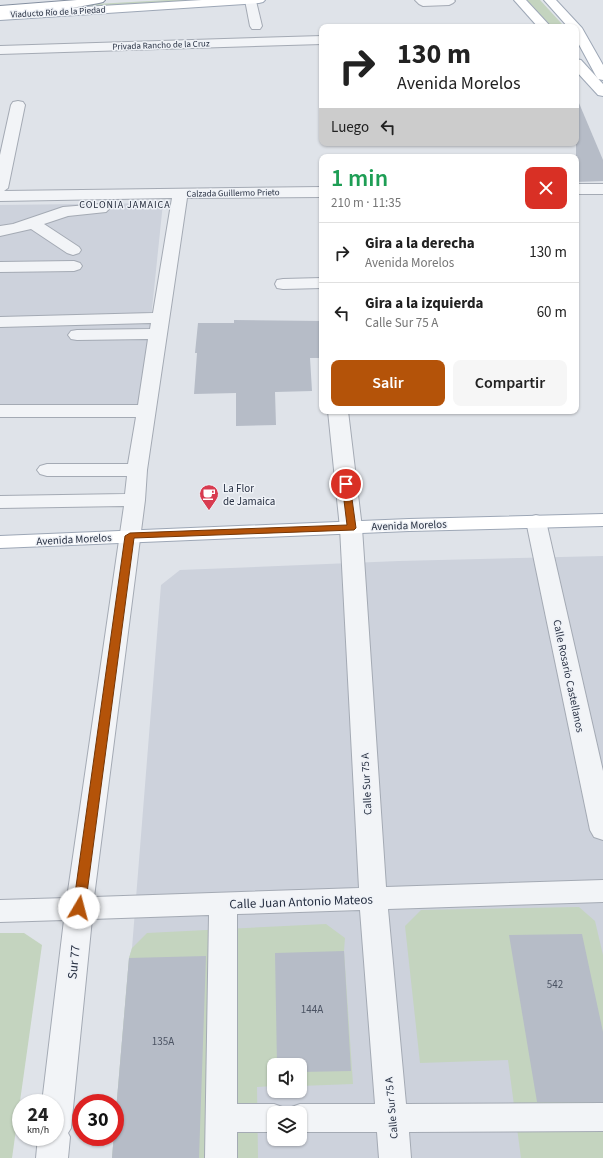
<!DOCTYPE html>
<html lang="es">
<meta charset="utf-8">
<style>
:root{--surface:#fff;--page:#f6f6f6;--text:#222;--muted:#767676;--line:#e0e0e0;--accent:#b45309}
body{margin:0;font-family:"Source Sans 3",sans-serif;background:var(--page);color:var(--text);height:100vh;display:flex;flex-direction:column;font-size:15px;white-space:nowrap}
*{box-sizing:border-box;margin:0}
p{font-size:13px;color:var(--muted)}
.icon{flex:none;width:22px;height:22px;fill:none;stroke:currentColor;stroke-width:2;stroke-linecap:round;stroke-linejoin:round}
.map{position:relative;flex:1;overflow:hidden}
.drawer{position:absolute;left:319px;top:154px;width:260px;height:260px;display:flex;flex-direction:column;background:var(--surface);border-radius:8px;box-shadow:0 1px 3px #0004}
.drawer>*{flex:none}
.top-card{position:absolute;left:319px;top:24px;width:260px;height:122px;border-radius:8px;box-shadow:0 1px 3px #0004;background:#fff;color:var(--text);overflow:hidden}
.tools{position:absolute;left:267px;top:1058px;display:grid;gap:8px}
.tools a{display:grid;place-items:center;width:40px;height:40px;border-radius:8px;background:var(--surface);box-shadow:0 1px 3px #0004;font-size:20px}
.speed{position:absolute;left:12px;top:1094px;display:flex;gap:8px;font-size:20px;font-weight:700;text-align:center}
.speed>*{display:grid;place-content:center;width:52px;height:52px;border-radius:50%;background:var(--surface);box-shadow:0 1px 3px #0004;line-height:1}
.speed small{font-size:10px;font-weight:400}
.speed .limit{border:6px solid #d22;background:#fff;color:#111}
.pin{position:absolute;display:grid;place-items:center;width:34px;height:34px;color:#fff;margin:-17px;border:2px solid #fff;border-radius:50%;box-shadow:0 1px 4px #0007}
.me{position:absolute;width:44px;margin:-22px;rotate:8deg;stroke-linejoin:round;filter:drop-shadow(0 0 3px #0008)}
.turn{display:flex;align-items:center;gap:14px;height:84px;padding:0 12px;font-size:18px}
.turn .icon{width:52px;height:52px;stroke-width:2.5}
.turn b{display:block;font-size:28px;line-height:34px}
.then{display:flex;align-items:center;height:38px;padding:0 12px;background:#0003;gap:8px;font-size:15px}
.round{display:grid;place-items:center;flex:none;width:42px;height:42px;border-radius:8px;background:var(--page)}
.headline{display:flex;align-items:center;justify-content:space-between;height:68px;padding:0 12px}
h1{font-size:24px;font-weight:600;line-height:30px;color:#1e9e55}
.button{display:flex;gap:8px;margin-top:auto;padding:8px 12px}
.button a{flex:1;height:46px;border-radius:8px;background:var(--accent);color:#fff;font-size:16px;font-weight:600;line-height:46px;text-align:center}
.button a+a{background:var(--page);color:var(--text)}
ul{padding:0;list-style:none}
li{display:flex;align-items:center;gap:12px;height:60px;padding:0 12px;border-top:1px solid var(--line)}
li div{flex:1}
li b{display:block;font-size:15px}
li em{font-style:normal}
.map>svg:first-child{display:block}
</style>
<div class="map">
<svg width="603" height="1158" viewBox="0 0 603 1158">
<rect width="100%" height="100%" fill="#dfe3e9"/>
<g fill="#cdd2dc" fill-rule="evenodd">
<polygon points="163,203 142,405 0,407 0,205"/>
<path d="M603 556V1158H112L129 958 132 948 161 585 180 570 399 561ZM274 1065H300V1091H274ZM274 1113H300V1139H274Z"/>
</g>
<g fill="#c4d4bf">
<polygon points="167,0 212,0 35,10 78,5"/>
<polygon points="527,0 540,0 562,24 563,27 552,27"/>
<polygon points="579,907 595,921 603,955 603,1158 521,1158 508,1060 420,1063 405,926 421,910"/>
<polygon points="326,924 345,938 344,951 353,1084 300,1086 300,1065 274,1065 274,1086 257,1087 258,1158 112,1158 129,958 132,948 147,933"/>
<polygon points="0,933 24,933 42,945 12,1158 0,1158"/>
</g>
<g fill="#b6bcc7">
<polygon points="576,96 603,160 603,181 576,182"/>
<polygon points="234,320 322,321 322,358 310,358 312,391 275,392 276,425 236,426 236,393 194,394 197,353 195,353 198,323 234,323"/>
<polygon points="582,934 603,1032 603,1102 537,1102 509,935"/>
<polygon points="344,951 351,1071 300,1072 300,1065 277,1065 275,953"/>
<polygon points="206,956 199,1158 112,1158 129,958"/>
</g>
<g fill="none" stroke-linecap="round" stroke-linejoin="round">
<defs>
<g id="minor">
<polygon points="245,0 256,1 262,26 260,29 252,29 250,26"/>
<polygon points="415,0 454,0 455,1 453,3 449,5 423,6 419,4"/>
<polygon points="322,36 322,44 0,54 0,46"/>
<path d="M18 101 23 102 25 105 8 188 4 191 322 187V197L187 198 147 470 145 500 94 897 359 888 340 528 328 411H348L362 528 386 887 603 880V902L388 909 406 1104 603 1103V1131L409 1132 411 1158H379L377 1132H300V1113H274V1132H237V1158H205L209 915 92 919 71 1128 68 1133 70 1137 68 1158H36L38 1137H55V1103H42L64 920 0 922V900L67 898 124 506 0 508V496L125 494 127 476H47L40 474 37 470 40 466 47 464H128L136 417H0V405H138L148 339 77 340 71 339 68 335 71 331 77 330 150 329 151 323 0 327V317L153 313 172 198 0 201V155L11 105 13 102ZM360 910 375 1104H300L289 1108 287 1112 285 1108 274 1104H237V914Z"/>
<rect x="576" y="184" width="27" height="10"/>
<polygon points="101,204 106,206 109,209 106,212 68,216 44,224 79,247 81,250 79,253 73,255 67,253 31,229 0,236 0,226 13,224 63,207"/>
<polygon points="74,261 80,263 82,266 80,269 74,271 0,272 0,262"/>
<polygon points="322,278 322,288 283,289 277,288 275,284 277,280 283,279"/>
<polygon points="536,515 543,517 546,521 603,771 603,840 594,837 590,830 526,521 529,517"/>
</g>
<g id="major">
<polygon points="202,0 265,0 263,2 259,3 0,20 0,12"/>
<polygon points="514,0 526,0 551,27 538,27"/>
<polygon points="544,0 556,0 582,28 603,65 603,80 598,79 596,76 576,39 576,27 568,27"/>
<polygon points="576,59 581,60 603,84 603,96 598,95 576,71"/>
<polygon points="603,514 603,526 409,531 0,548 0,536 409,519"/>
</g>
<polygon id="highway" points="77,0 105,0 103,2 99,3 61,10 0,14 0,6"/>
</defs>
<use href="#minor" stroke="#a4aab4" stroke-width="2"/>
<use href="#major" stroke="#9da7b6" stroke-width="2"/>
<use href="#highway" stroke="#8590a1" stroke-width="2"/>
<use href="#minor" fill="#f2f4f7" fill-rule="evenodd"/>
<use href="#major" fill="#fff" fill-rule="evenodd"/>
<use href="#highway" fill="#fff" fill-rule="evenodd"/>
</g>
<polygon fill="#b45309" stroke="#753606" points="346,481 350,484 356,528 354,530 134,538 85,908 83,911 79,912 75,911 73,908 125,536 130,533 347,525 342,484"/>
<defs>
<symbol id="cafe-pin" viewBox="-11 -11 22 30"><path d="M0 17L-7.5 6A9.5 9.5 0 1 1 7.5 6Z" fill="#d83b50" stroke="#eff2f7"/><path d="M-5.5-4.5H6V0H3Q3 3.5 0 3.5H-2.5Q-5.5 3.5-5.5 0ZM3-3.2v2h1.7v-2ZM-6 4.5H4V6H-6Z" fill="#fff"/></symbol>
</defs>
<g fill-rule="evenodd">
<use href="#cafe-pin" x="198" y="483" width="22" height="30"/>
</g>
<g text-anchor="middle" stroke-width="3" stroke-linejoin="round" paint-order="stroke">
<g font-size="9" fill="#273042" stroke="#eff2f7">
<text transform="translate(58 12) rotate(-3)" y="3">Viaducto Río de la Piedad</text>
<text transform="translate(161 45) rotate(-2)" y="3">Privada Rancho de la Cruz</text>
<text transform="translate(233 193) rotate(-1)" y="3">Calzada Guillermo Prieto</text>
</g>
<g font-size="10" letter-spacing="1" fill="#192132" stroke="#eff2f7">
<text x="125" y="208">COLONIA JAMAICA</text>
</g>
<g font-size="11" fill="#273042" stroke="#eff2f7" text-anchor="start">
<text x="223" y="492">La Flor<tspan x="223" dy="13">de Jamaica</tspan></text>
</g>
<g font-size="11" fill="#273042" stroke="#eff2f7">
<text transform="translate(409 525) rotate(-2)" y="4">Avenida Morelos</text>
<text transform="translate(74 539) rotate(-3)" y="4">Avenida Morelos</text>
<text transform="translate(569 676) rotate(78)" y="4">Calle Rosario Castellanos</text>
<text transform="translate(366 784) rotate(-93)" y="4">Calle Sur 75 A</text>
<text transform="translate(391 1108) rotate(-95)" y="4">Calle Sur 75 A</text>
</g>
<g font-size="11" fill="#4b5363">
<text x="555" y="988">542</text>
<text x="312" y="1013">144A</text>
<text x="163" y="1045">135A</text>
</g>
<g font-size="13" fill="#273042" stroke="#eff2f7">
<text transform="translate(301 901) rotate(-2)" y="5">Calle Juan Antonio Mateos</text>
<text transform="translate(73 962) rotate(-84)" y="5">Sur 77</text>
</g>
</g>
</svg>
<div class="tools">
<a><svg class="icon" aria-label="sound" viewBox="0 0 24 24"><path d="M4 9h4l5-4v14l-5-4H4zM17 9q2 3 0 6"/></svg></a>
<a><svg class="icon" aria-label="layers" viewBox="0 0 24 24"><path d="M12 4l9 5-9 5-9-5zM3 14l9 5 9-5"/></svg></a>
</div>
<div class="speed"><div>24<small>km/h</small></div><div class="limit">30</div></div>
<div class="pin" style="left:346px;top:484px;background:#d93025"><svg class="icon" aria-label="arrive" viewBox="0 0 24 24"><path d="M6 21V4h12l-3 4 3 4H6"/></svg></div>
<svg class="me" style="left:79px;top:908px" viewBox="-20 -20 40 40"><circle r="19" fill="#fff"/><path d="M0-13L10 11 0 6-10 11z" fill="#b45309"/></svg>
<div class="top-card">
<div class="turn"><svg class="icon" aria-label="right" viewBox="0 0 24 24"><path d="M7 20v-9h11M14 6l5 5-5 5"/></svg><div><b>130 m</b>Avenida Morelos</div></div>
<div class="then">Luego<svg class="icon" aria-label="left" viewBox="0 0 24 24"><path d="M17 20v-9H6M10 6l-5 5 5 5"/></svg></div>
</div>
<section class="drawer">
<div class="headline"><div><h1>1 min</h1><p>210 m · 11:35</p></div><a class="round" style="background:#d93025;color:#fff"><svg class="icon" aria-label="close" viewBox="0 0 24 24"><path d="M6 6l12 12M18 6L6 18"/></svg></a></div>
<ul>
<li><svg class="icon" aria-label="right" viewBox="0 0 24 24"><path d="M7 20v-9h11M14 6l5 5-5 5"/></svg><div><b>Gira a la derecha</b><p>Avenida Morelos</p></div><em>130 m</em></li>
<li><svg class="icon" aria-label="left" viewBox="0 0 24 24"><path d="M17 20v-9H6M10 6l-5 5 5 5"/></svg><div><b>Gira a la izquierda</b><p>Calle Sur 75 A</p></div><em>60 m</em></li>
</ul>
<div class="button"><a>Salir</a><a>Compartir</a></div>
</section>
</div>
